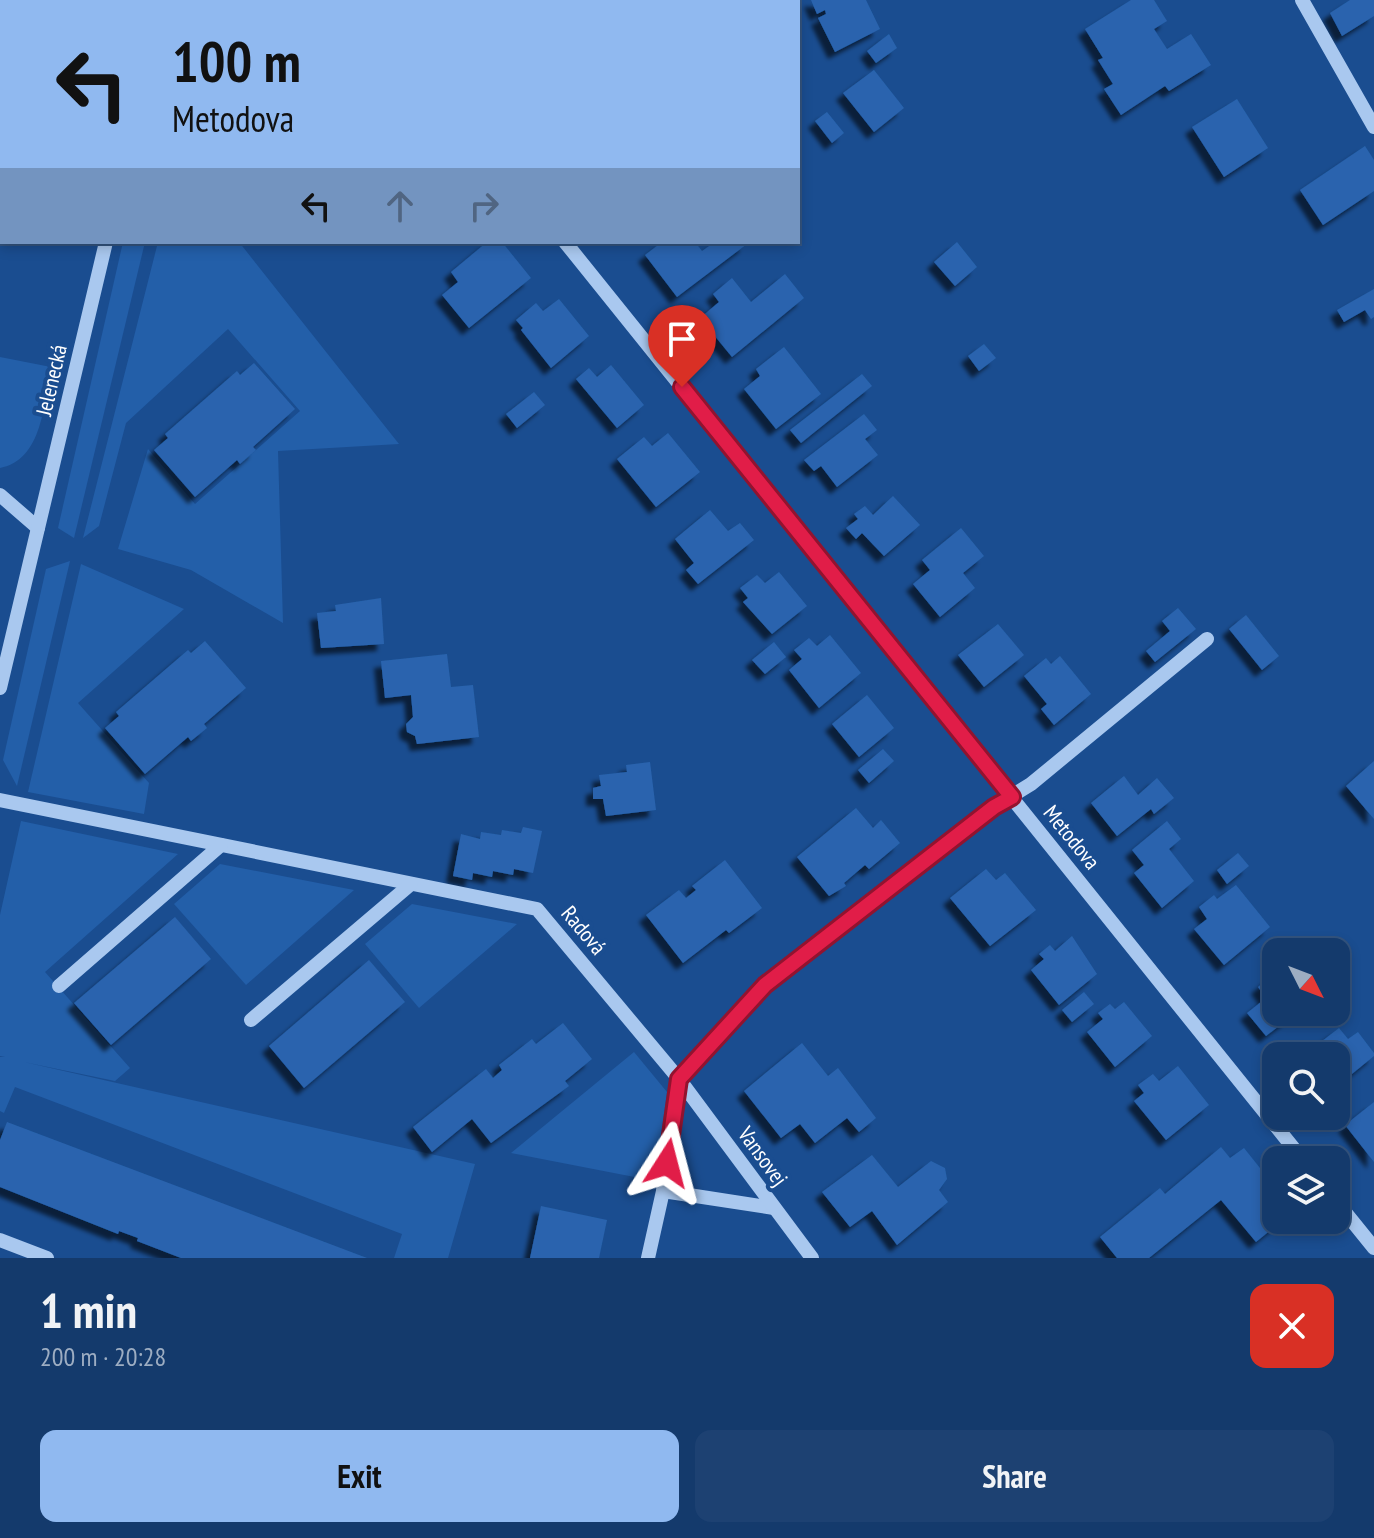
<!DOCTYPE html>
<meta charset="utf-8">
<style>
:root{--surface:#143a6c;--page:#1d4172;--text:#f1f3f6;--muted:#9dadc2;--line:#33547f;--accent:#90b9f0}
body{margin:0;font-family:"PT Sans Narrow",sans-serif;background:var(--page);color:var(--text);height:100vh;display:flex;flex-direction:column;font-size:30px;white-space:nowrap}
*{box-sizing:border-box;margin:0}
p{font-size:26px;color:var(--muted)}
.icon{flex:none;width:44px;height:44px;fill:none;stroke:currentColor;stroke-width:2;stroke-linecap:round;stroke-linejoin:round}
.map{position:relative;height:1258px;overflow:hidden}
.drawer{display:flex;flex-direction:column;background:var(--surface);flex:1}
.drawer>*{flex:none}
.top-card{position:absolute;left:0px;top:0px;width:800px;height:244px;box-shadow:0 4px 12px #0003,0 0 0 2px var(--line);background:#90b9f0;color:#111;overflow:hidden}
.needle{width:52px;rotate:132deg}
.tools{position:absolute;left:1262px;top:938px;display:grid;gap:16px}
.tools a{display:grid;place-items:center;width:88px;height:88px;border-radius:16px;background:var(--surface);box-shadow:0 4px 12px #0003,0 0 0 2px var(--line);font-size:40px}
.pin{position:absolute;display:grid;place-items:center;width:68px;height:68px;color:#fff;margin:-82px -34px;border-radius:50% 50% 50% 0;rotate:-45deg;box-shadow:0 0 8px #0007}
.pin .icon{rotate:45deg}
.me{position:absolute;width:88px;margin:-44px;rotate:9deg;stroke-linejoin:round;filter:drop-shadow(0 0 6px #0008)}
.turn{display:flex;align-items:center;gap:28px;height:168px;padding:0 40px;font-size:36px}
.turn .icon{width:104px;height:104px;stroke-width:2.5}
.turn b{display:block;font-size:56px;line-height:68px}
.lanes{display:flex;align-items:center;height:76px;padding:0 40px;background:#0003;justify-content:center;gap:40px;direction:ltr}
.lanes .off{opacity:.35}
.round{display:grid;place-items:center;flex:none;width:84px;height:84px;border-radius:16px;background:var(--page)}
.headline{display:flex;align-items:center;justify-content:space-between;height:136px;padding:0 40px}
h1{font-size:48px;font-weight:700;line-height:60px}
.cta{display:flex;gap:16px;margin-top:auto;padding:16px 40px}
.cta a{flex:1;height:92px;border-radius:16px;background:var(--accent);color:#111;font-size:32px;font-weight:700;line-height:92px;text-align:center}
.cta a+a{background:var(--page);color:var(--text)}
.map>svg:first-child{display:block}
</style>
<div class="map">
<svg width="1374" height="1258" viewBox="0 0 1374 1258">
<defs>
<filter id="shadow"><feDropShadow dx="-7" dy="7" stdDeviation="2" flood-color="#0009"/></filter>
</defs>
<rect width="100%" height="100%" fill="#1a4d90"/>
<g fill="#235fa9">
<polygon points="123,242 145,242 74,538 58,528"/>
<polygon points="158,242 239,242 399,444 278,451 283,623 191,570 118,549 148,449 195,504 300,411 228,329 126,423 99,526 83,538"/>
<path d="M0 357 51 367C44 402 43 460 0 468Z"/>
<polygon points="70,561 17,786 3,760 46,569"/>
<polygon points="81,564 184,609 78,703 149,783 144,814 28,792"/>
<polygon points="21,821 178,854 45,972 130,1068 115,1081 24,1062 475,1164 448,1258 394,1258 402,1234 15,1087 4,1113 0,1111 0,1057 5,1057 0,1056 0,915"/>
<polygon points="220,864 354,890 246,985 174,904"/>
<polygon points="412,904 517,924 419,1008 365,944"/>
<polygon points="634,1052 667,1092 655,1181 511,1153"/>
</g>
<g fill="#2964ae" filter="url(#shadow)">
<polygon points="811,0 866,0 880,29 835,52 818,18 826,14 825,10 817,14"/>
<polygon points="1131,0 1154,0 1167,21 1154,29 1167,49 1191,34 1211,65 1169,91 1165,86 1121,115 1104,89 1113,84 1098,60 1103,58 1085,29"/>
<polygon points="1350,0 1374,0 1374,16 1342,36 1330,13"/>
<polygon points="889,34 897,48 876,63 867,51"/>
<polygon points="874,70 904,108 874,132 843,93"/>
<polygon points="1237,99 1268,148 1224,177 1192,127"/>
<polygon points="827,112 844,133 832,143 815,121"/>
<polygon points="1365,146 1374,160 1374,191 1323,225 1300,190"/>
<polygon points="487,242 502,242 531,278 469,328 442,295 458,282 451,272"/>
<polygon points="662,242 695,242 702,251 715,242 745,242 747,244 677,297 645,255"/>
<polygon points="957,242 977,267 955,286 934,262"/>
<polygon points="785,274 804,298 732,357 700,318 719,302 713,294 732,278 751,302"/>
<polygon points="1374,289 1374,317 1371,319 1365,310 1344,322 1337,310"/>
<polygon points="559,299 589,336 551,368 521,330 523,328 516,320 536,303 543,311"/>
<polygon points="984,344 996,358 979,371 968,356"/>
<polygon points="784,347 821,394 776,429 744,389 760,376 756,369"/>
<polygon points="254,363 295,409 253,447 256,450 240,464 237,460 195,497 154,450 168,438 165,434 237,371 240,375"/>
<polygon points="611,365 644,405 617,428 576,379 589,368 597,377"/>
<polygon points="862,374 872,386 801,443 790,430"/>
<polygon points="534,392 545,405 517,428 506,414"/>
<polygon points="864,414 877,430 865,439 878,455 837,487 821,466 814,471 804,460"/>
<polygon points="668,433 700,472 656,507 617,459 644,437 652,446"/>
<polygon points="893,496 920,525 884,556 862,533 856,539 846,528 858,519 854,514 865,506 873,515"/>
<polygon points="710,510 728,531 740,523 754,540 698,584 686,570 694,563 675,539"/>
<polygon points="961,528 984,556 963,573 975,588 940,617 913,584 930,570 922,560"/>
<polygon points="779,572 807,606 772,634 743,602 748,598 740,588 757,575 765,583"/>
<polygon points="381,598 384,644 321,648 317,613 336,611 335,605"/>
<polygon points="1178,608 1196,629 1155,662 1146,651 1170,631 1162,621"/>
<polygon points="1246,615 1279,656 1262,670 1229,629"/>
<polygon points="998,624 1024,655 984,687 958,655"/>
<polygon points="830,635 861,673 819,708 789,670 802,659 794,650 809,638 817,646"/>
<polygon points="205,641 246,688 204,724 207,728 191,741 188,737 145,774 105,728 119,716 116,712 188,650 191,653"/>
<polygon points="774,642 786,657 765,674 752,660"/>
<polygon points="447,654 451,687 473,685 479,737 417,744 415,736 407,732 406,724 413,717 411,695 385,698 381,661"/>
<polygon points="1060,656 1091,694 1054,725 1041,709 1047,704 1024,676 1046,658 1051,664"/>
<polygon points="867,695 894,728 859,757 832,724"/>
<polygon points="883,749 894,761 869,783 858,770"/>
<polygon points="1374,761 1374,819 1346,786"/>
<polygon points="650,762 656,810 606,816 603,799 593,799 593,788 601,786 599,775 627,772 626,765"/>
<polygon points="1124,776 1138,795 1157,778 1174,798 1154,814 1151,809 1117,836 1091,803"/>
<polygon points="856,808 873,828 881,820 900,843 869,869 865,865 844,883 846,886 829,896 797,857"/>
<polygon points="1167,821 1181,839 1169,849 1194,881 1162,908 1134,873 1144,865 1132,850"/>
<polygon points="523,827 542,831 533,873 514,869 513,875 493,871 492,877 473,873 472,880 453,876 461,834 480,839 481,832 501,835 502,830 521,833"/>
<polygon points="1238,853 1249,866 1227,884 1217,870"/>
<polygon points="725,860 762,908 729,933 726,930 683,963 646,915 679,890 686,898 696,890 692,886"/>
<polygon points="986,869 996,880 1005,873 1036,910 990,946 950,898"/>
<polygon points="1236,885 1270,927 1224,965 1194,929 1207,919 1199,907 1214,895 1217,899"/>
<polygon points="175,917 211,959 111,1045 74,1003"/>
<polygon points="1072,936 1097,974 1059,1005 1031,970 1044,959 1039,954 1050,945 1055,951"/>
<polygon points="369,960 405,1002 304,1088 269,1046"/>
<polygon points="1276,972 1276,1012 1297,1012 1266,1036 1247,1013 1266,998 1258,987"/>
<polygon points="1084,992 1094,1004 1072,1022 1062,1010"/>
<polygon points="1124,1002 1152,1036 1115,1067 1087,1032 1103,1019 1098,1013 1110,1004 1115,1009"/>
<polygon points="563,1023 592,1059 565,1081 569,1086 491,1143 472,1119 432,1152 413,1127 486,1069 493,1078 502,1070 499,1065 532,1039 536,1044"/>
<polygon points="1339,1028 1348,1039 1358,1032 1374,1053 1374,1056 1336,1087 1336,1056 1320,1056 1313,1048"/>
<polygon points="802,1043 828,1076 838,1068 876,1118 859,1132 847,1118 815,1143 800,1124 781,1138 744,1091"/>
<polygon points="1178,1066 1209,1105 1166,1140 1134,1101 1144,1093 1138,1085 1153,1074 1159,1081"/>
<polygon points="1374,1102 1374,1162 1345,1125"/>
<polygon points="7,1122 367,1258 181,1258 137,1241 138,1238 119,1231 118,1234 0,1187 0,1140"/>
<polygon points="1221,1147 1230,1158 1244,1148 1276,1188 1276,1220 1283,1220 1256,1242 1221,1200 1149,1258 1117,1258 1100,1237 1160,1188 1165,1194"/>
<polygon points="872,1155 898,1187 931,1161 945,1168 947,1179 939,1190 948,1202 897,1245 872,1211 850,1227 822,1192"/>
<polygon points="541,1206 607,1220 599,1258 530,1258"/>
</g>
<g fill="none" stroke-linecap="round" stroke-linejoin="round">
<g stroke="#a9c8ef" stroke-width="14">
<polyline points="722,0 723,2"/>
<polyline points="1302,0 1374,127"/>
<polyline points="164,2 164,0"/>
<polyline points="372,2 374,0"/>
<polyline points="565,242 1303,1160"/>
<polyline points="0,495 38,528"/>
<polyline points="0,688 106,242"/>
<polyline points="0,800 537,909 679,1079 663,1191 648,1258"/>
<polyline points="59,986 221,845"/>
<polyline points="251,1020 411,884"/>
<polyline points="663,1191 774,1208"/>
<polyline points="1336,1201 1374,1248"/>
<polyline points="0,1240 47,1258"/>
<polyline points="812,1258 679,1079 765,985 994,807 1031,784 1207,639"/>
</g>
</g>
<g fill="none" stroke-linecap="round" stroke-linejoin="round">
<defs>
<polyline id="route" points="667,1163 679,1079 765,985 994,807 1012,797 682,387"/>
</defs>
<use href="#route" stroke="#92132f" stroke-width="20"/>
<use href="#route" stroke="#e11d48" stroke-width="14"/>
</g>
<g text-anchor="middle" stroke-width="8" stroke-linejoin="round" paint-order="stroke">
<g font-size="22" fill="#fff" stroke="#1a4d90">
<text transform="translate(51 380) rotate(-77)" y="8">Jelenecká</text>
<text transform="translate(1072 837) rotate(51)" y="8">Metodova</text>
<text transform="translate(584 930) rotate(50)" y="8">Radová</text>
<text transform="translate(763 1156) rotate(54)" y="8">Vansovej</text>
</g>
</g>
</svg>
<div class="tools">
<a><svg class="needle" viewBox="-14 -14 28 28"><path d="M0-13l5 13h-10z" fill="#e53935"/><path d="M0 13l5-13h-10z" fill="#9dadc2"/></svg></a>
<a><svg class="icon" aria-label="search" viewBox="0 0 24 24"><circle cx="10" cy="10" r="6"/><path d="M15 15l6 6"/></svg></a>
<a><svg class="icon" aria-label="layers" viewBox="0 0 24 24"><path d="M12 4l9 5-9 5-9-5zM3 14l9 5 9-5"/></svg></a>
</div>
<div class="pin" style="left:682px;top:387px;background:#d93025"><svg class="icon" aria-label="arrive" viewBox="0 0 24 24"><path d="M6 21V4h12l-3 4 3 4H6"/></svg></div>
<svg class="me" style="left:667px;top:1163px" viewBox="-20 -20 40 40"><path d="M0-17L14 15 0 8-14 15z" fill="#e11d48" stroke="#fff" stroke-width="4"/></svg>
<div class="top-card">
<div class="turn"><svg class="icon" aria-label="left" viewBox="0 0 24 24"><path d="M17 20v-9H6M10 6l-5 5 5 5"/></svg><div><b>100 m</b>Metodova</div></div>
<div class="lanes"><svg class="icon" aria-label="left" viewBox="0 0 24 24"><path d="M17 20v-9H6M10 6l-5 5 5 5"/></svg><svg class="icon off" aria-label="ahead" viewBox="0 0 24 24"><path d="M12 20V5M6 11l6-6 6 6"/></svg><svg class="icon off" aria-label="right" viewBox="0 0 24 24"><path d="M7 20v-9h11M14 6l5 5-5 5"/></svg></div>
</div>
</div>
<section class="drawer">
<div class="headline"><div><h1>1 min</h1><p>200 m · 20:28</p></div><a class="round" style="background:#d93025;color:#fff"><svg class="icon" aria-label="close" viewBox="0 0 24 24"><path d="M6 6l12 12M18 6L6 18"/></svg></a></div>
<div class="cta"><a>Exit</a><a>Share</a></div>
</section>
